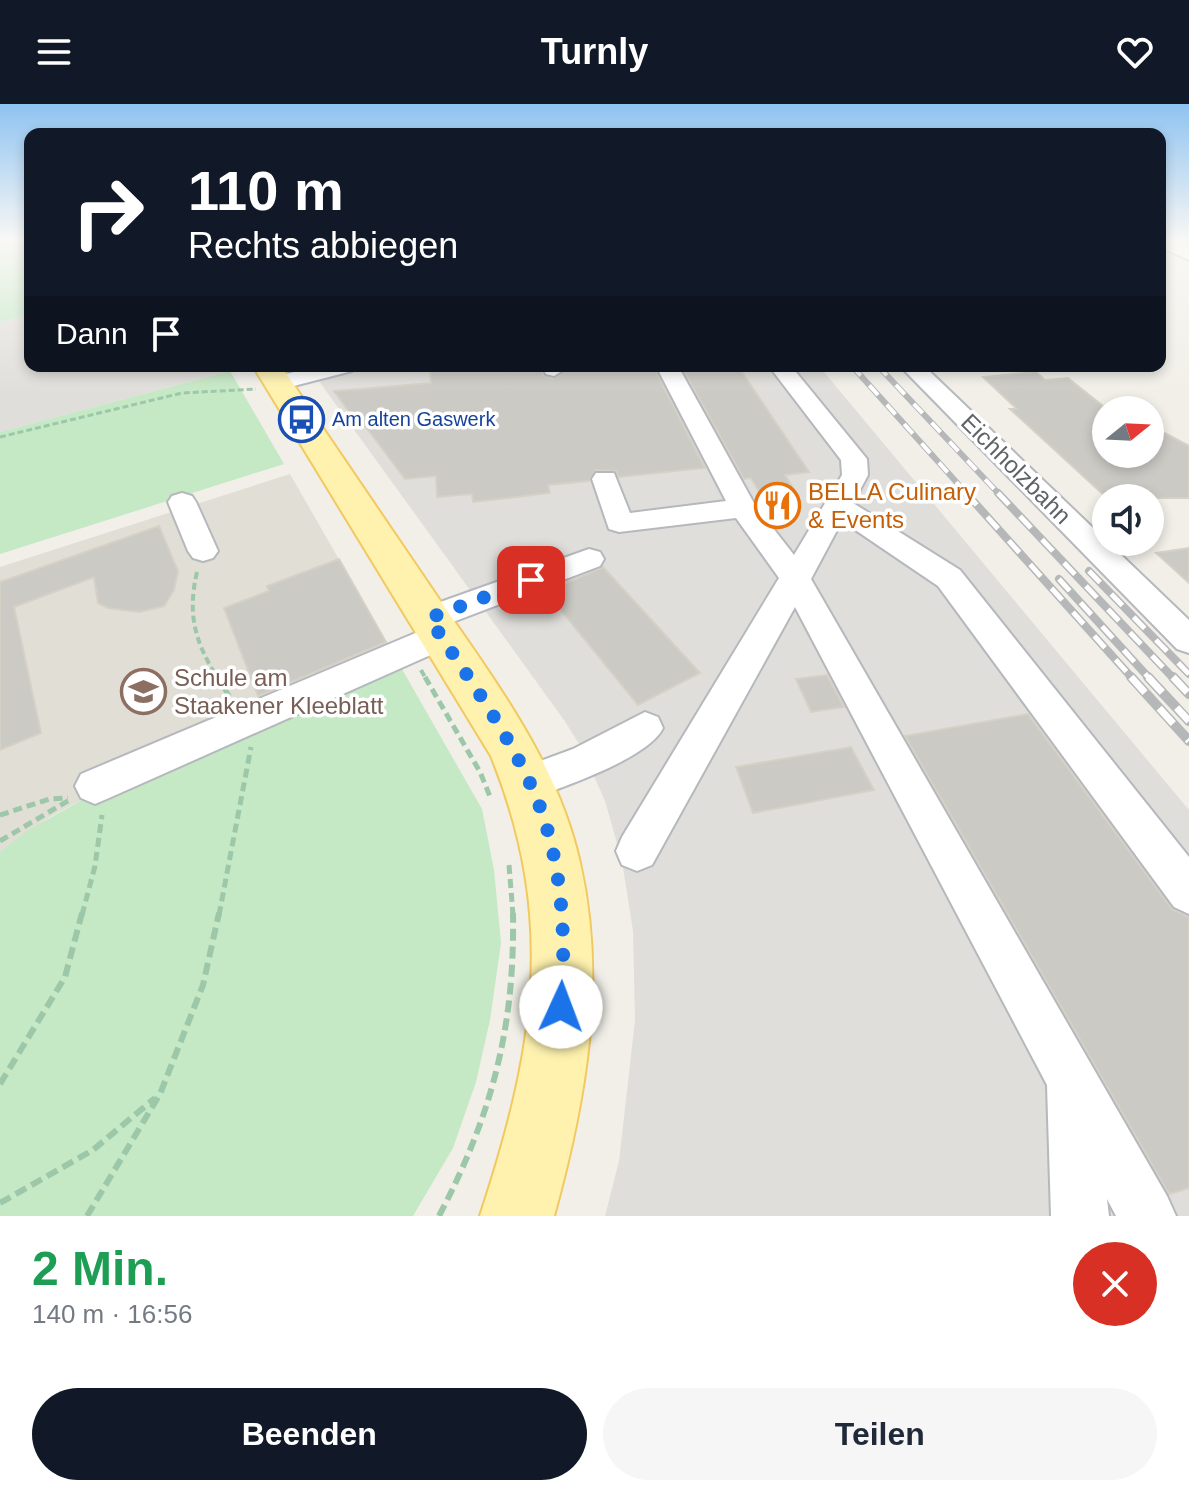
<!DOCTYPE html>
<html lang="de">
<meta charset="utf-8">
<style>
:root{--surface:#fff;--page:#f6f6f7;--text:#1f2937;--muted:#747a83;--accent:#111827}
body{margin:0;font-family:Arial,sans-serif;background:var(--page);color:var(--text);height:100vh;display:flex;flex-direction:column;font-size:30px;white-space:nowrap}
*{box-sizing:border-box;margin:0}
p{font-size:26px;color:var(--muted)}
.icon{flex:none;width:44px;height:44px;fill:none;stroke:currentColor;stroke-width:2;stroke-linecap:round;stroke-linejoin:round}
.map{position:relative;height:1112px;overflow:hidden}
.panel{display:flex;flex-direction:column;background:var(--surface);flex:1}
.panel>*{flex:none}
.hud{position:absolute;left:24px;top:24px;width:1142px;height:244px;border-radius:16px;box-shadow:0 4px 12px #0003;background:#111827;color:#fff;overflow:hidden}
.needle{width:52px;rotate:72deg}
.buttons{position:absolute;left:1092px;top:292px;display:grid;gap:16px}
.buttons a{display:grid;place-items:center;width:72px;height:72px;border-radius:50%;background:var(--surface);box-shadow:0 4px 12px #0003;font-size:40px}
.pin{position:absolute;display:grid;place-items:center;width:68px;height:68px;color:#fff;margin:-34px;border-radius:16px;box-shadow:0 4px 12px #0006}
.me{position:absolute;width:88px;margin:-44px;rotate:2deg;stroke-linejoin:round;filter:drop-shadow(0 0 6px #0008)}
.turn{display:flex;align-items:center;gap:28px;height:168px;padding:0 32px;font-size:36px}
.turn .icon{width:104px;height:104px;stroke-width:2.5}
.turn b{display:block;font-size:56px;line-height:68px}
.then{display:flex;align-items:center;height:76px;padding:0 32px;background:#0003;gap:16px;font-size:30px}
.round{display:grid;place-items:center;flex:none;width:84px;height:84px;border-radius:42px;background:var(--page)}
.overview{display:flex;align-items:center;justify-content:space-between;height:136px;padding:0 32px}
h1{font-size:48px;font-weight:700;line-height:60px;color:#1e9e55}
.cta{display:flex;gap:16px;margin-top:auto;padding:16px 32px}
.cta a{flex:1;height:92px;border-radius:48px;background:var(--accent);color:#fff;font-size:32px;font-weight:700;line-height:92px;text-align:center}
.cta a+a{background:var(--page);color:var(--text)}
header{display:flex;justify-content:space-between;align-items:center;height:104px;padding:0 32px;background:var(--accent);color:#fff;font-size:36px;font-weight:700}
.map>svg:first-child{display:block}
</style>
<header><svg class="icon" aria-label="menu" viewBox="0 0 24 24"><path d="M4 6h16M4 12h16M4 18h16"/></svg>Turnly<svg class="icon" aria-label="heart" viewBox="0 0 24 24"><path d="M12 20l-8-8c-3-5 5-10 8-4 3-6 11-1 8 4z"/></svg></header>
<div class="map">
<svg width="1189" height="1112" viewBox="0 0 1189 1112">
<rect width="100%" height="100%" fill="#f1efe8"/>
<g fill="#e0deda">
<polygon points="30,211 30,262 227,262 230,267 0,328 0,218"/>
<polygon points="308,262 819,262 1189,706 1189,1112 605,1112 619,1057 635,916 633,827 622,757 605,697 581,643 564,616"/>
</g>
<polygon fill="#e1ded6" points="290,370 391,546 96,688 50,713 0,748 0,463"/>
<g fill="#c5e8c5">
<polygon points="0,135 30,135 30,211 0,218"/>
<polygon points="230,267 284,360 0,450 0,328"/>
<polygon points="391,546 482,705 494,766 501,839 490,916 476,978 453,1044 413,1112 0,1112 0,748 27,727 96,688"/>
</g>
<g fill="#cccac5" stroke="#d6d1c6" stroke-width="2">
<polygon points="444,262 539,262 543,271 553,275 568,264 653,262 705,364 619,373 616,367 596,366 589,377 548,381 550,389 473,398 472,390 437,393 436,372 405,375 359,314 354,315 334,287 431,279 430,263"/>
<polygon points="681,262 738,262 809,368 785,371 795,387 761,391 751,374 744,375"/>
<polygon points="1036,268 1045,276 1068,274 1108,306 1106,350 1150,350 1150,330 1163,328 1189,342 1189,394 1107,394 1010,305 1017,305 983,273"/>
<polygon points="159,422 178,467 174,486 164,502 139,508 108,504 98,499 94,473 14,503 41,629 0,646 0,478"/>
<polygon points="1189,444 1189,479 1156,449"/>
<polygon points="339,455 386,538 258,592 224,504 269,487 267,482"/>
<polygon points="603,463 700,569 638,601 546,488"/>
<polygon points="827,571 844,603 811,608 796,575"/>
<polygon points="1028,610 1172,805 1189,813 1189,1084 1169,1090 905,632"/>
<polygon points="851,643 874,686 753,709 736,663"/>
</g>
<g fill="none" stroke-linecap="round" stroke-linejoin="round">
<defs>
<g id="minor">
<polygon points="1160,135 1170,135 1189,144 1189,156 1160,143"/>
<polygon points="318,262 355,262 352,267 278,286 267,279 270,274"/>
<polygon points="542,262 564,262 565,265 554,272 546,270"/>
<polygon points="656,262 678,262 755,401 794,451 842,371 841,356 769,262 791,262 867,355 868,371 853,399 960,466 1189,753 1189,810 1174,803 938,482 842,417 811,475 1167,1092 1176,1112 1116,1112 1107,1095 1109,1112 1051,1112 1047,981 795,503 652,761 637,767 622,761 616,747 622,733 779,474 736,414 619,428 609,425 592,375 596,369 614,369 630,409 726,397"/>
<polygon points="900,262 924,262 1189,516 1189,549 1177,545"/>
<polygon points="182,389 192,392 196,398 218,447 213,454 203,457 193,454 188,447 168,398 172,392"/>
<polygon points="589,445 600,448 604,455 600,462 445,521 453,523 458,532 453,541 109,694 95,700 81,694 75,682 81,670 425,525 418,522 413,514 418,506"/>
<path d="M645 608 658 613 663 624C649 654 563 683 530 695L516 690 510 678 516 666 573 645Z"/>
</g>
<path id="major" d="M253 262H281C334 341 388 420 441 498 497 580 558 660 580 759 607 878 586 996 554 1112H480C534 948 558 817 491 652Z"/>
</defs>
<use href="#minor" stroke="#b5b8bc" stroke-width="4"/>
<use href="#major" stroke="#f2c960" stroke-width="4"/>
<polyline stroke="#9cc7a9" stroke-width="3" stroke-dasharray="6 3" stroke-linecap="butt" points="0,333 182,289 256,285"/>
<g stroke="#9cc7a9" stroke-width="4" stroke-dasharray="7 4" stroke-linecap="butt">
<path d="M197 468C187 511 195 538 218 575"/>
<polyline points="421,566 426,575"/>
</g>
<g stroke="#9cc7a9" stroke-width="5" stroke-dasharray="9 5" stroke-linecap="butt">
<polyline points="217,573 231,595"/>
<polyline points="425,573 480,668 491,695"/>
<polyline points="0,711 50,695 68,694"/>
<polyline points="0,737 71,695"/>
<polyline points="509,761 513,811"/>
<polyline points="82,811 95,762 102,711"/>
<polyline points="219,811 251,643"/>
</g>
<g stroke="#9cc7a9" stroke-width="6" stroke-dasharray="12 6" stroke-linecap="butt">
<polyline points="0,980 65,873 82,809"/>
<polyline points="0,1099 93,1046 155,994"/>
<polyline points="87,1112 160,990 203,881 219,809"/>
<path d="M439 1112C492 1011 515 923 513 809"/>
</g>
<use href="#minor" fill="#fff" fill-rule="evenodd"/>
<use href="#major" fill="#fff2af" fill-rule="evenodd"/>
<defs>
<g id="rail-far2">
<polyline points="852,262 968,391"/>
<polyline points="878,262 1000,391"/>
</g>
<g id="rail-far1">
<polyline points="966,389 1133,575"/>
<polyline points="998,389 1174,575"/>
<polyline points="1089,467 1189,570"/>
<polyline points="1059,475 1150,575"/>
</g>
<g id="rail">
<polyline points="1131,573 1189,637"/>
<polyline points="1148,573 1189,617"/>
<polyline points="1173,573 1189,590"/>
</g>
</defs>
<use href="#rail-far2" stroke="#b6b7b8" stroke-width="6"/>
<use href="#rail-far1" stroke="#b6b7b8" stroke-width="8"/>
<use href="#rail" stroke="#b6b7b8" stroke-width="10"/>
<use href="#rail-far2" stroke="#fff" stroke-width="4" stroke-dasharray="13" stroke-linecap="butt"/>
<use href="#rail-far1" stroke="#fff" stroke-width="5" stroke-dasharray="16" stroke-linecap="butt"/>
<use href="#rail" stroke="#fff" stroke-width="7" stroke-dasharray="21" stroke-linecap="butt"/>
</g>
<linearGradient id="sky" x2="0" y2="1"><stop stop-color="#8fc3f1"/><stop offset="0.47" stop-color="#f9f8f5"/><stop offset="1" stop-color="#f9f8f5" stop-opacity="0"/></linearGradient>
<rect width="1189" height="290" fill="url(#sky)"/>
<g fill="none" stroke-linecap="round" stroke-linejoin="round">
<path stroke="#1a73e8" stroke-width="14" stroke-dasharray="0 25.2" d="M531 476 429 514C463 566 501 618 528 675 562 744 567 828 561 903"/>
</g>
<defs>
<symbol id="bus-ring" viewBox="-11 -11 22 22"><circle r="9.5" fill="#fff" stroke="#1a4fb4" stroke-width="1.5"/><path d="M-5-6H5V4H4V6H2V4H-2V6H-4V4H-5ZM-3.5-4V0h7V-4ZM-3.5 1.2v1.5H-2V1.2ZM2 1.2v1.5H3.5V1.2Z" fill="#1a4fb4"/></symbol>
<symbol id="restaurant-ring" viewBox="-11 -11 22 22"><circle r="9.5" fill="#fff" stroke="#e8710a" stroke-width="1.5"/><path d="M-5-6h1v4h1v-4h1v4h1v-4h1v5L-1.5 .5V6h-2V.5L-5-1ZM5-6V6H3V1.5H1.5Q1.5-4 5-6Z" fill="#e8710a"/></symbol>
<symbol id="school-ring" viewBox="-11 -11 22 22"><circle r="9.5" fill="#fff" stroke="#8d6e63" stroke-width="1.5"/><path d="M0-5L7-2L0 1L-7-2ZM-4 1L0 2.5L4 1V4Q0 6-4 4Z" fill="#8d6e63"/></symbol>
</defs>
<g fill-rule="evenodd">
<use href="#bus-ring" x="276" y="290" width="51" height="51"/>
<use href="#restaurant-ring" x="752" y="376" width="51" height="51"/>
<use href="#school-ring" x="118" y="562" width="51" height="51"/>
</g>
<g text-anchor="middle" stroke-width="7" stroke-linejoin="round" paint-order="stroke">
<g font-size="20" fill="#164399" stroke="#fff" text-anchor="start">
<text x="332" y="322">Am alten Gaswerk</text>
</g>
<g font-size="24" fill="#5f6368" stroke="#fff">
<text transform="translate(1016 365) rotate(45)" y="8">Eichholzbahn</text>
</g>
<g font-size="24" fill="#c56008" stroke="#fff" text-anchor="start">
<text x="808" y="396">BELLA Culinary<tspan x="808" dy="28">&amp; Events</tspan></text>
</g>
<g font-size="24" fill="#785e54" stroke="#fff" text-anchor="start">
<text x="174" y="582">Schule am<tspan x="174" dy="28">Staakener Kleeblatt</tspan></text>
</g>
</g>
</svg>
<div class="buttons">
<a><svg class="needle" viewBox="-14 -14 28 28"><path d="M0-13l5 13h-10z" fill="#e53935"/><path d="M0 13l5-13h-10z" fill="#747a83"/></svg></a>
<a><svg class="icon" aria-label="sound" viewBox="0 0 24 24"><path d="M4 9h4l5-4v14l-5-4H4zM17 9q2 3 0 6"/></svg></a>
</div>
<div class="pin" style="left:531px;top:476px;background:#d93025"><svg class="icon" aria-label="arrive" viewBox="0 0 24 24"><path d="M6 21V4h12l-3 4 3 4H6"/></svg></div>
<svg class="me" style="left:561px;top:903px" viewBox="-20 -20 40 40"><circle r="19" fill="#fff"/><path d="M0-13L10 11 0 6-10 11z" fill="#1a73e8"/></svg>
<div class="hud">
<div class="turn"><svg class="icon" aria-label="right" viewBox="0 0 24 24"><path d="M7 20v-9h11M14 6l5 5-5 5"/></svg><div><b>110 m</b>Rechts abbiegen</div></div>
<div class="then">Dann<svg class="icon" aria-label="arrive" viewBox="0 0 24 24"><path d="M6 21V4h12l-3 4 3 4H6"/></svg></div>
</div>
</div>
<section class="panel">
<div class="overview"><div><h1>2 Min.</h1><p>140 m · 16:56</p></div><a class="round" style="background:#d93025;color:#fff"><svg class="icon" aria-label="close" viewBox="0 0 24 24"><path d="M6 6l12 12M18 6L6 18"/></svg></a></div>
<div class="cta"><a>Beenden</a><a>Teilen</a></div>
</section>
